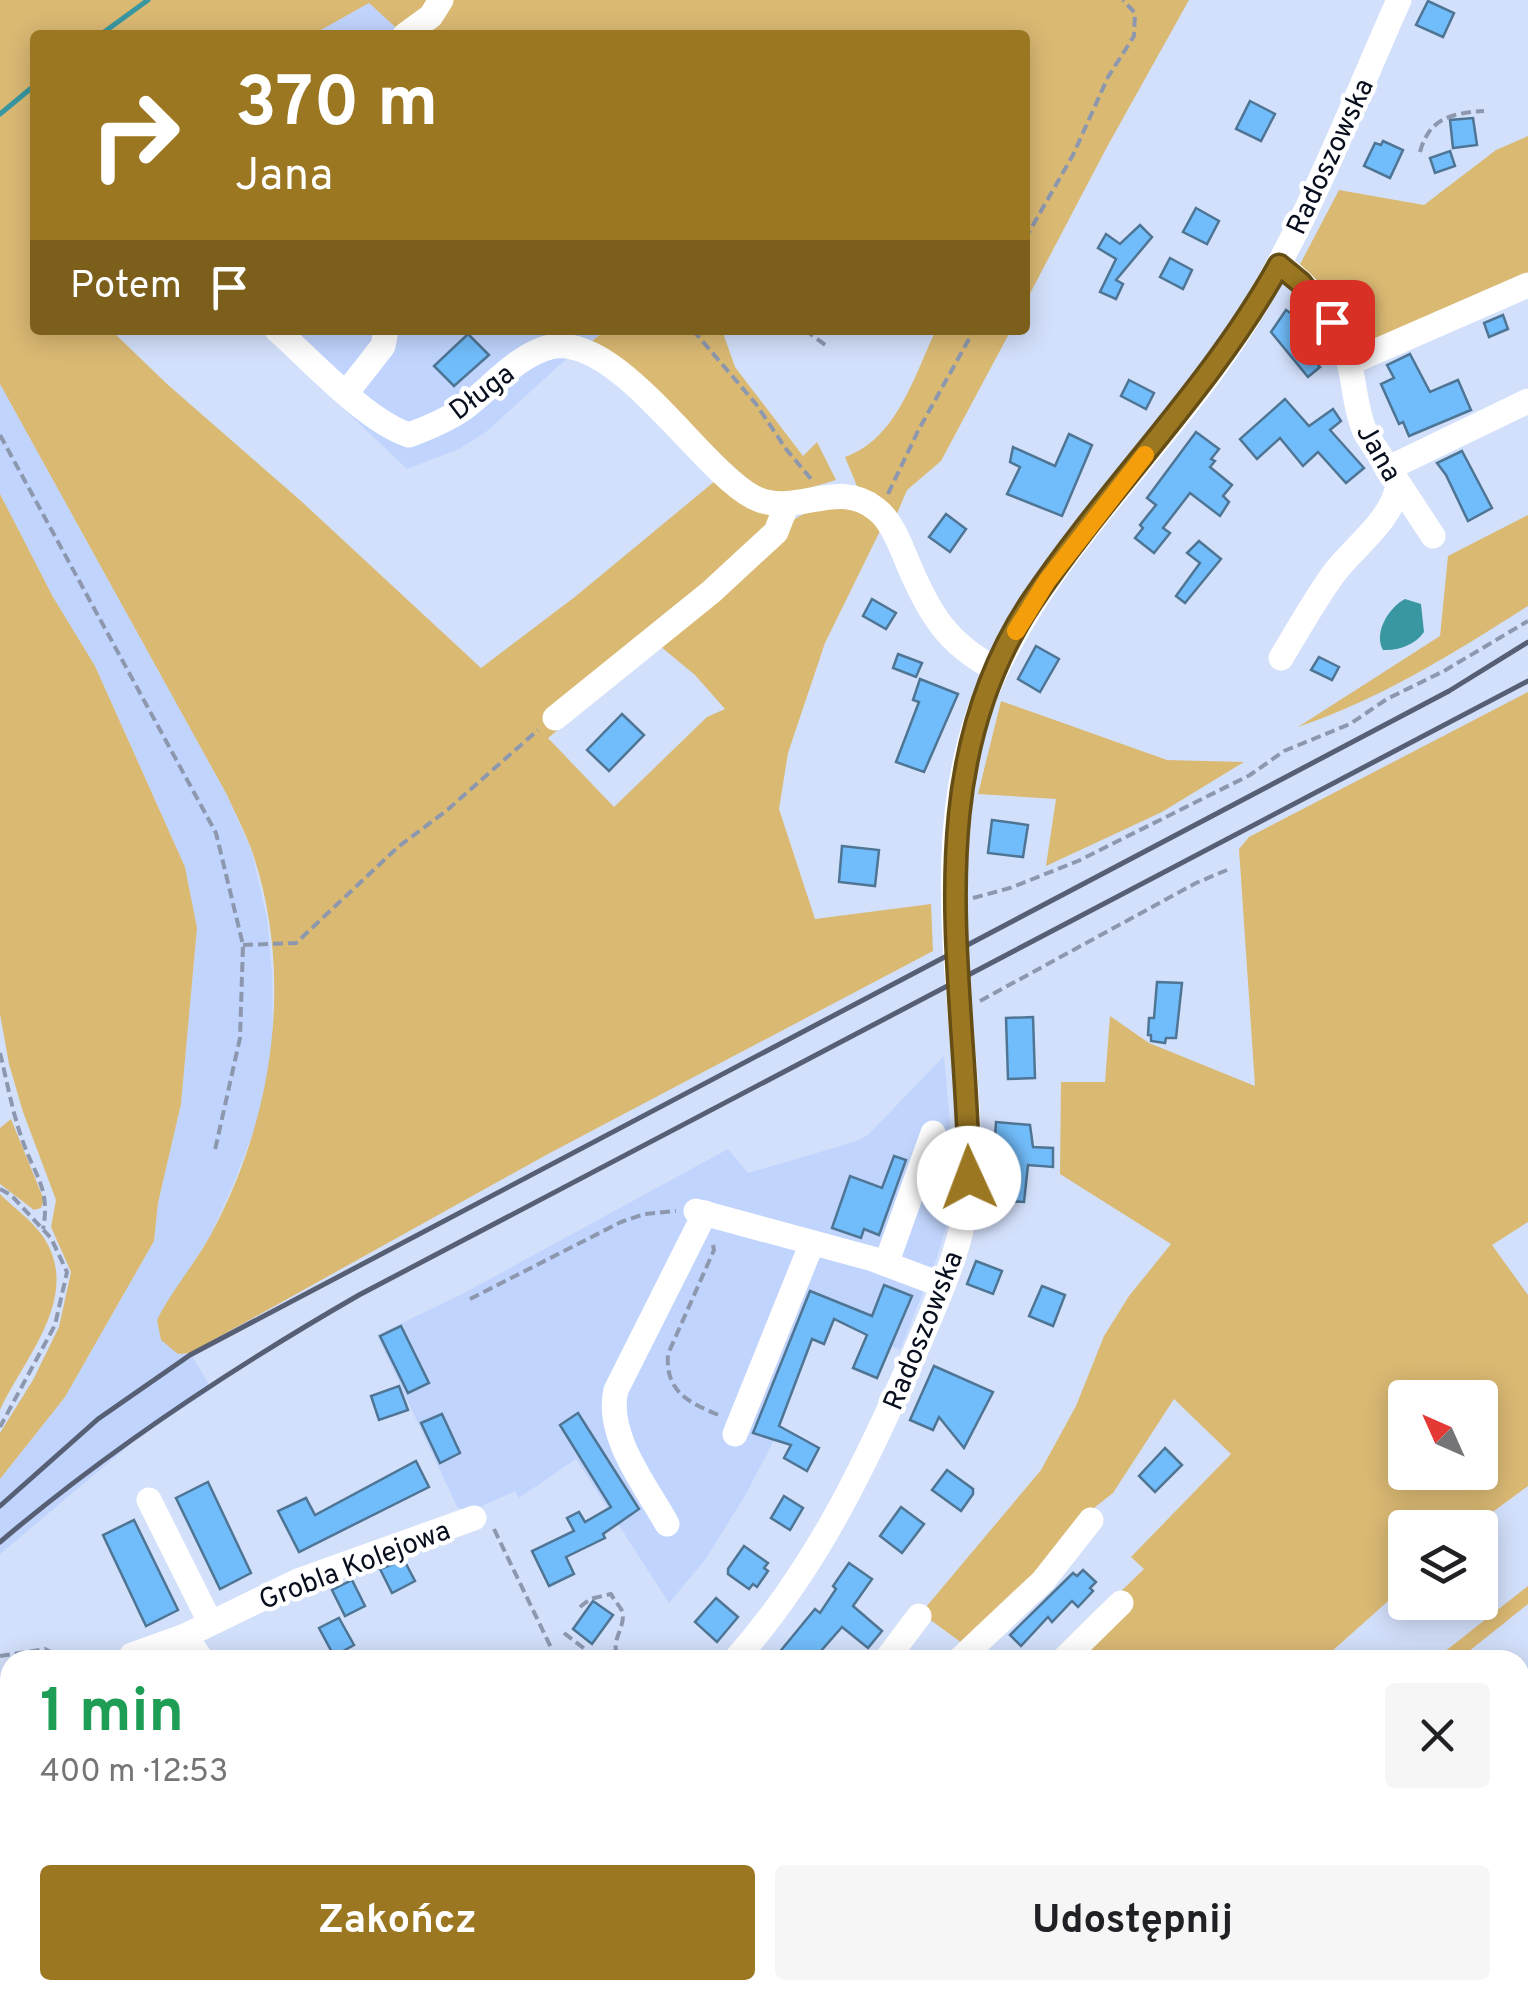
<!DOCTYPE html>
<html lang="pl">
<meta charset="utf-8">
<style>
:root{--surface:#fff;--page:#f6f6f6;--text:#202124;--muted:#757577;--accent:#9b7722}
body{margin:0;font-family:Overpass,sans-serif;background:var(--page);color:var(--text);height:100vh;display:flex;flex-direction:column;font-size:38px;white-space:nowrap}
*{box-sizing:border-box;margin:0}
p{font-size:32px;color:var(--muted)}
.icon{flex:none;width:55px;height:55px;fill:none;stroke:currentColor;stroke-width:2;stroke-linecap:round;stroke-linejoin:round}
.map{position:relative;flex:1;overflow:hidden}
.details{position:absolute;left:0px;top:1650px;width:1530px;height:350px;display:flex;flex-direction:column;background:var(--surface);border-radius:30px 30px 0 0;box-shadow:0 5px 25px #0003}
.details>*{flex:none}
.banner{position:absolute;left:30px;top:30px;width:1000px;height:305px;border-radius:10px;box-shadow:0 5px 25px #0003;background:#9b7722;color:#fff;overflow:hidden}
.needle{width:65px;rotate:315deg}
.buttons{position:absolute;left:1388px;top:1380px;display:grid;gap:20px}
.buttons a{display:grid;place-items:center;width:110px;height:110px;border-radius:10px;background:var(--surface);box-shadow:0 5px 25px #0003;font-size:50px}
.pin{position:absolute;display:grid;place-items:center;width:85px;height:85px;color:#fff;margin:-42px;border-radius:20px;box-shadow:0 5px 15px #0006}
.me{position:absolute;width:110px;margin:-55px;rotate:358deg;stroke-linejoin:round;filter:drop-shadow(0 0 8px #0008)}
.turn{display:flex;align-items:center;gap:35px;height:210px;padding:0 40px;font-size:45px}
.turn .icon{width:130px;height:130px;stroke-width:2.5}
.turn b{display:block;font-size:70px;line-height:85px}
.then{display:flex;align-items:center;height:95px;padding:0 40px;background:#0003;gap:20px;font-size:38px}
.round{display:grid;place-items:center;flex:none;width:105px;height:105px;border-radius:10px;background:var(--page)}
.summary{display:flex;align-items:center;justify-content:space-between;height:170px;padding:0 40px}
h1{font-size:60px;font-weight:700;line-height:75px;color:#1e9e55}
.button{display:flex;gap:20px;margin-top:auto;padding:20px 40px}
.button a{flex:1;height:115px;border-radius:10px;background:var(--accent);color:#fff;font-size:40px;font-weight:700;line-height:115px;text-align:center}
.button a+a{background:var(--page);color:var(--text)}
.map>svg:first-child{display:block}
</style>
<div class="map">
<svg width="1528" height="2000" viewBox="0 0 1528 2000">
<rect width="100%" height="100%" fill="#d3e0fb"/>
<g fill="#c0d4fd">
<polygon points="369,3 404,35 312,35"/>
<polygon points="261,330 606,330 564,361 486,432 459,449 407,469"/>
<polygon points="0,384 227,795 252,852 267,919 272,974 273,1050 261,1112 233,1185 210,1236 157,1320 178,1354 190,1353 212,1389 144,1433 0,1554 0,1479 65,1397 154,1241 158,1203 181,1104 197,928 185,867 95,666 53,597 0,494"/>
<polygon points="944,1056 953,1156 951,1211 936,1260 900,1350 835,1320 824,1344 812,1340 774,1440 746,1494 705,1560 669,1603 576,1459 519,1498 515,1491 469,1512 457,1507 377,1335 464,1293 728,1149 748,1173 854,1142 868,1135"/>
</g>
<g fill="#dab973" fill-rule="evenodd">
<path d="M0 0H1189L1107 147 1025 303V35H404L369 3 312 35H35V330H111L167 384 301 501 481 668 576 596 715 481 792 521C826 498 853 497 881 529L825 643 788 753 779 809 815 919 931 904 933 951 548 1154 190 1353 178 1354 161 1340 157 1320C172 1290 194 1265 210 1236 273 1121 295 977 252 851 245 832 235 813 227 795L0 384ZM660 646 695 675 725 709 707 717 614 807 548 738Z"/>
<polygon points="1528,136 1528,280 1359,357 1297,270 1339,190 1424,205 1496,150"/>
<polygon points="606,330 722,330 735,367 803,456 817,442 836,480 792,493 761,491 592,341"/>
<path d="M936 330H1011L941 461 907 490 896 516 857 486 845 457C897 439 914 376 936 330Z"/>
<polygon points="0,494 53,597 95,666 185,867 197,928 181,1104 158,1203 154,1241 65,1397 0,1479 0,1433 33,1380 59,1327 71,1272 51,1227 56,1200 23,1112 9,1064 0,1014"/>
<path d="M1528 515V606C1454 653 1381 699 1298 727L1440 636 1448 556Z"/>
<path d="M1528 692V1222L1492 1245 1528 1295V1486L1472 1527 1405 1528V1586L1322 1660H1073L1118 1594 1144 1569 1131 1557 1231 1454 1174 1399 1113 1493 1090 1511 1038 1576 966 1646 921 1613 1041 1470 1076 1406 1104 1336 1129 1296 1171 1244 1060 1174 1061 1082H1105L1110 1016 1149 1043 1255 1086 1239 849 1249 837ZM1405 1398H1480V1472H1405Z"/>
<polygon points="1001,701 1167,760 1244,762 1162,812 1046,866 1056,799 978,794"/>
<polygon points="11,1119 44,1200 41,1208 34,1210 0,1184 0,1128"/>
<path d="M0 1194C15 1209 32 1220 44 1238 82 1297 24 1358 0 1410Z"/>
<polygon points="1528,1586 1528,1604 1458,1660 1434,1660"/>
<polygon points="1528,1948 1528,2000 1463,2000 1476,1990 1520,1990 1520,1954"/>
</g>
<path fill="#3997a1" d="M1405 599 1421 604 1424 632C1415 645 1398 651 1383 650 1373 633 1389 607 1405 599Z"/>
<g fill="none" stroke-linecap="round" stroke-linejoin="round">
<g stroke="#3997a1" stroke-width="5">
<polyline points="100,35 148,0"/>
<polyline points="0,114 35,85"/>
</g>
</g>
<g fill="#71bdfb" stroke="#4f7595" stroke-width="2.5">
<polygon points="1428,1 1454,13 1443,37 1416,25"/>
<polygon points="1250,101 1275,114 1261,141 1236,129"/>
<polygon points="1473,118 1477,145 1453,148 1450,120"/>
<polygon points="1383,141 1403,150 1390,178 1364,166 1375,143 1381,145"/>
<polygon points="1450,151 1455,166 1435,173 1430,158"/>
<polygon points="1196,208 1219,221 1207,244 1183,232"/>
<polygon points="1140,225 1152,237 1116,280 1123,284 1116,299 1100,292 1116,259 1098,248 1106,234 1120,244"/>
<polygon points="1170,258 1192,270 1183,289 1160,277"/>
<polygon points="1286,310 1313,328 1303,347 1320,367 1308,377 1271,332"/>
<polygon points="1503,315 1508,329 1489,337 1484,323"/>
<polygon points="468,334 489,355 454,386 434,366"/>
<polygon points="1410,354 1430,392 1458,380 1471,410 1409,436 1403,422 1399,424 1381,384 1394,378 1387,365"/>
<polygon points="1129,380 1154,393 1146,409 1121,396"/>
<polygon points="1285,399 1309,426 1333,409 1341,421 1330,430 1364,468 1346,483 1318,452 1303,466 1280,438 1257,459 1240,439"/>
<polygon points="1196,432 1219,449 1211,459 1215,461 1210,467 1232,485 1223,496 1229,502 1220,516 1190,493 1163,528 1170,533 1154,553 1135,538 1143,528 1140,525 1156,505 1147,498"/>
<polygon points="1069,434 1092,445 1062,516 1007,494 1020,467 1010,462 1013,447 1055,466"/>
<polygon points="1462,451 1492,508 1468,521 1446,475 1437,463"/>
<polygon points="946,514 966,529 950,552 929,537"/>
<polygon points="1199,541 1221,559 1185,603 1176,596 1200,563 1187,553"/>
<polygon points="872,599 896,613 886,629 863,616"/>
<polygon points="1036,646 1059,659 1040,692 1018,679"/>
<polygon points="898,654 922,663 916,677 893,668"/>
<polygon points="1319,657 1339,667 1332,680 1311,670"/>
<polygon points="920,679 958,694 924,772 896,762 919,702 913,700"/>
<polygon points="622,714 644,735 609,771 587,750"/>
<polygon points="992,820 1028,825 1023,857 988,853"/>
<polygon points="842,846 879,850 875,886 839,882"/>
<polygon points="1157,982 1182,983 1176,1038 1166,1038 1165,1043 1151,1041 1151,1035 1148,1035 1149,1018 1154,1018"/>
<polygon points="1033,1017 1035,1078 1008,1079 1006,1018"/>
<polygon points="996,1122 1030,1125 1033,1147 1053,1148 1053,1167 1028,1165 1024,1202 991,1200"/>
<polygon points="894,1156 906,1160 879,1235 864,1229 861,1238 832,1228 850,1176 882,1188"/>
<polygon points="976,1261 1002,1271 993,1294 967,1284"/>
<polygon points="884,1285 912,1296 877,1378 853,1368 867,1335 834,1319 824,1344 812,1339 779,1426 819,1448 807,1471 784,1458 791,1445 753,1433 810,1291 872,1316"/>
<polygon points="1042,1286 1065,1295 1053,1326 1029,1316"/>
<polygon points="401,1326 429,1383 408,1393 380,1336"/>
<polygon points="934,1366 993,1392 964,1448 939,1417 933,1430 910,1420"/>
<polygon points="399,1386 408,1410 379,1420 371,1396"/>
<polygon points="578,1413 639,1509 603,1534 605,1538 566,1557 574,1574 549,1586 532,1551 574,1531 567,1518 579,1512 585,1522 611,1507 560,1425"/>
<polygon points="442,1414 460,1453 440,1463 421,1423"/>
<polygon points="1165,1448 1182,1465 1155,1492 1139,1476"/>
<polygon points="416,1461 429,1487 299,1552 278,1511 306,1498 315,1515"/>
<polygon points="947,1470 973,1489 973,1494 961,1511 932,1490"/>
<polygon points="208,1482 251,1573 220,1589 176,1498"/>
<polygon points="784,1496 803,1508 790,1530 771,1518"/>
<polygon points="901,1507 924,1524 902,1553 880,1536"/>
<polygon points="134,1520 178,1610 146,1626 103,1535"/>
<polygon points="744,1546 768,1563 764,1568 768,1571 757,1587 753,1584 749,1589 728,1574 728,1569"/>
<polygon points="404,1560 415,1581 392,1593 380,1569"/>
<polygon points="849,1563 872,1579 853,1606 882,1631 868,1648 842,1627 813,1660 786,1660 778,1654 815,1609 820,1613 836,1589 833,1586"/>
<polygon points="1083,1570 1096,1582 1090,1588 1093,1591 1078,1607 1072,1601 1052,1622 1048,1617 1021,1646 1010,1635 1073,1573 1077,1576"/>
<polygon points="352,1580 365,1606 345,1616 332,1590"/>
<polygon points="716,1598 738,1617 717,1642 695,1622"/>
<polygon points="593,1601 613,1615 592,1644 573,1629"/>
<polygon points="339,1618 354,1645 334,1656 319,1628"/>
</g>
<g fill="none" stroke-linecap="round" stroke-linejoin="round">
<g stroke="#8d98af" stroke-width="4" stroke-dasharray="10 5" stroke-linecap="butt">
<path d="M1420 152C1429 118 1452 113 1484 111"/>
<polyline points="1025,239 1073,155 1108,77 1134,36 1135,13 1123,0"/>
<polyline points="693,330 756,404 786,449 811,479"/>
<polyline points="805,330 828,347"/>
<polyline points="0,435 216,833 243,945 240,1038 215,1150"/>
<polyline points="888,494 918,431 974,330"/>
<polyline points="973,898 1010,888 1078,861 1250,775 1284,751 1350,724 1387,699 1444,671 1528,621"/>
<polyline points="243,945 296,943 398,847 446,811 538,730"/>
<polyline points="980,1001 1196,883 1227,870"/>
<path d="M0 1053C7 1081 12 1111 22 1139 34 1175 51 1188 43 1229"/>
<polyline points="0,1189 11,1195 51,1238 67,1272 55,1325 0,1427"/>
<path d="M713 1245 714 1250 668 1354C665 1393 690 1403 721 1416"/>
<polyline points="470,1299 621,1222 644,1214 676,1211"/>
<polyline points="494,1529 557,1660"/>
<path d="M580 1607 590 1599 611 1594C614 1600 618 1604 621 1609 628 1623 613 1637 616 1650L611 1655 604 1654"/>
<polyline points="564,1633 599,1660"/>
<polyline points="0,1656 45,1649 67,1660"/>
<polyline points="361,1990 366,2000"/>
</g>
<g stroke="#fff" stroke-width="25">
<polyline points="405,35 431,16 441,0"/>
<path d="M1279 265C1309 283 1339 323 1348 358 1355 383 1355 411 1366 434L1433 536"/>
<path d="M277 330C312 361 366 421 409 435 428 428 447 420 463 409 490 389 517 355 550 347 617 332 700 469 753 497 795 519 836 477 876 509 891 520 900 544 907 561 928 611 946 644 996 669"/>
<polyline points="1349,363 1528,285"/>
<polyline points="347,392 383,346 386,330"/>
<polyline points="1387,469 1528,401"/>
<path d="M1281 658C1298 630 1315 599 1335 572 1356 545 1392 520 1398 485"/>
<polyline points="555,718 711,592 776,532 786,506"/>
<polyline points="696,1211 873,1259 942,1285"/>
<polyline points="886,1264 933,1133"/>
<polyline points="735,1434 812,1243"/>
<polyline points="149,1500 210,1622"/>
<path d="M667 1524C646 1486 605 1435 616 1390L705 1213"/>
<polyline points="185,1636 202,1660"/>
<polyline points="132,1655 185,1636 298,1581 474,1518"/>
<path d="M735 1660C817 1568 867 1461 916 1350 940 1294 968 1235 969 1174 970 1016 924 849 985 696 1039 560 1153 461 1233 341 1303 236 1348 114 1399 0"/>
<polyline points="886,1660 919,1616"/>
<polyline points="959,1660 1043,1581 1091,1520"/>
<polyline points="1063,1660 1121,1603"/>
<polyline points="1520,1749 1528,1744"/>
<polyline points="0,1902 10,1896"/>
<polyline points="0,1925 10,1955"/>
<polyline points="22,1990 25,2000"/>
<polyline points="189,1990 194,2000"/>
<polyline points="391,1990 396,2000"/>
<polyline points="490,1990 494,2000"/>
<polyline points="1333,1990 1341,2000"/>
<polyline points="420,2000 429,1990"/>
<polyline points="712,2000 721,1990"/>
<polyline points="791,2000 795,1990"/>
<polyline points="905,2000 914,1990"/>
<polyline points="1153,2000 1166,1990"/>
</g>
<g stroke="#565f73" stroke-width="5">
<polyline points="0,1506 98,1419 190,1355 1449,691 1528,642"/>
<path d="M0 1542C112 1447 232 1368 359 1295L1528 681"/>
</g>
</g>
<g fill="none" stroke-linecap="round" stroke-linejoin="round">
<defs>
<path id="route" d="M969 1178C967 981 914 778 1032 601 1110 485 1211 388 1279 265L1301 283 1332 322"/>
</defs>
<use href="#route" stroke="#654d16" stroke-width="25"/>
<use href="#route" stroke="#9b7722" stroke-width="18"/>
<polyline stroke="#f59e0b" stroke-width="18" points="1016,631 1047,581 1145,455"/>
</g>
<g text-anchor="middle" stroke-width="9" stroke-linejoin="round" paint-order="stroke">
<g font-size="28" fill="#070e1d" stroke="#fff">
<text transform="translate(1329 156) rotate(-65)" y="10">Radoszowska</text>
<text transform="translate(481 391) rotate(-37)" y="10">Długa</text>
<text transform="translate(1380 452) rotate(60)" y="10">Jana</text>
<text transform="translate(922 1330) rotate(-68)" y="10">Radoszowska</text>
<text transform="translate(354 1564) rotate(-21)" y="10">Grobla Kolejowa</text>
</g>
</g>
</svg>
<div class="buttons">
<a><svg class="needle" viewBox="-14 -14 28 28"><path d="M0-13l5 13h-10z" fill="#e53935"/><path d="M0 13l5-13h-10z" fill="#757577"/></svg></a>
<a><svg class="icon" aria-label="layers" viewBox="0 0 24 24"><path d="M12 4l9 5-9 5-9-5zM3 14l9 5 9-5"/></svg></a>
</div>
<div class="pin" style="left:1332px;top:322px;background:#d93025"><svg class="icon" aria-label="arrive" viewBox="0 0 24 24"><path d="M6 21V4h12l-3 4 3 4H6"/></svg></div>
<svg class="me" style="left:969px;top:1178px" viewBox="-20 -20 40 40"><circle r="19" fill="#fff"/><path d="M0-13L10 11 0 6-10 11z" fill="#9b7722"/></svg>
<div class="banner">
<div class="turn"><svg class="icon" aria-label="right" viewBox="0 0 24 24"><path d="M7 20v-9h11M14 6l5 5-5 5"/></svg><div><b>370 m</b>Jana</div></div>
<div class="then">Potem<svg class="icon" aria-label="arrive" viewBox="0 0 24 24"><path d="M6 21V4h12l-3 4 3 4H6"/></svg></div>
</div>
<section class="details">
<div class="summary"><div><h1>1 min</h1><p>400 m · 12:53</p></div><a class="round"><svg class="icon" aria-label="close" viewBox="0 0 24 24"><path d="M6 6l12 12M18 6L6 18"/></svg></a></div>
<div class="button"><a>Zakończ</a><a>Udostępnij</a></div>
</section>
</div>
